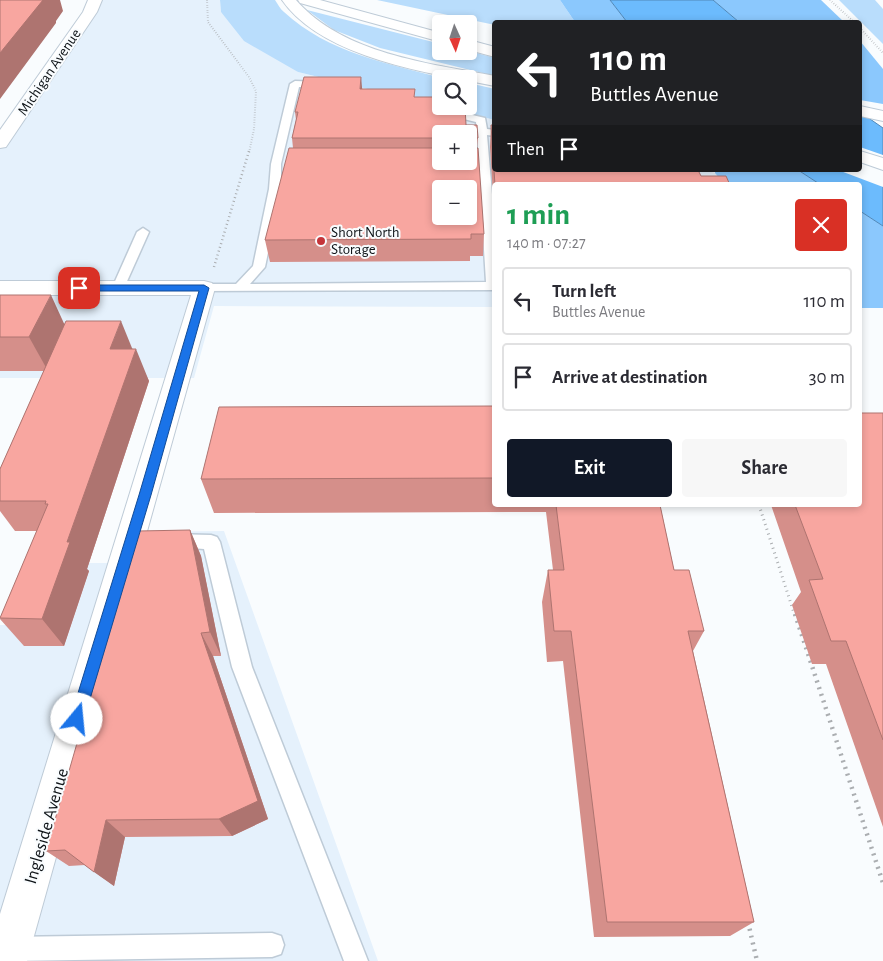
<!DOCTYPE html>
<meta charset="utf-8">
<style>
:root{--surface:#fff;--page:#f7f7f7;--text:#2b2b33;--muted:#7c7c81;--line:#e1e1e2;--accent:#111827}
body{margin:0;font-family:"Alegreya Sans",sans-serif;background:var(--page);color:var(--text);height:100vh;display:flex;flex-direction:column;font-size:19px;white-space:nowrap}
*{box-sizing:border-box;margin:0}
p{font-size:16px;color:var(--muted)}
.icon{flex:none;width:28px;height:28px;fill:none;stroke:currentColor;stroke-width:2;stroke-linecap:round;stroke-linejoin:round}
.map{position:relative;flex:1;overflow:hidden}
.sheet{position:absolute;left:492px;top:182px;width:370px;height:325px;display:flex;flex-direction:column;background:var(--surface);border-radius:5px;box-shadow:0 2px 8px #0003}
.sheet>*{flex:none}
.hud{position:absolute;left:492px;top:20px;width:370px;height:152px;border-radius:5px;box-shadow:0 2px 8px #0003;background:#202124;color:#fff;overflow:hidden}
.needle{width:32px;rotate:177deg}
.controls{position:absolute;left:432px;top:15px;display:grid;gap:10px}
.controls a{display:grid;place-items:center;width:45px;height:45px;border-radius:5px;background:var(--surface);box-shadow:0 2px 8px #0003;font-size:25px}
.pin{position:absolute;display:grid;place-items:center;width:42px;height:42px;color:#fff;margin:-21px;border-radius:10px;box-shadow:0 2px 8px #0006}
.me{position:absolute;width:55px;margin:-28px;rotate:17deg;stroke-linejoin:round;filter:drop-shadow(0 0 4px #0008)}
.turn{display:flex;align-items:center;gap:18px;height:105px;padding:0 15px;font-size:22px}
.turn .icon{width:65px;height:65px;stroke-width:2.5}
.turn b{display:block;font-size:35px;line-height:42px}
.then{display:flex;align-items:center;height:48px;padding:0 15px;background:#0003;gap:10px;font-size:19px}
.round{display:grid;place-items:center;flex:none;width:52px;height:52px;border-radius:5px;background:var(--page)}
.headline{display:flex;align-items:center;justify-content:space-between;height:85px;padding:0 15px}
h1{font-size:30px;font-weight:700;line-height:38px;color:#1e9e55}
.primary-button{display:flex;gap:10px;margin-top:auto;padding:10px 15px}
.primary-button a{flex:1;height:58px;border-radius:5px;background:var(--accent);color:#fff;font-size:20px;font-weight:700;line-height:58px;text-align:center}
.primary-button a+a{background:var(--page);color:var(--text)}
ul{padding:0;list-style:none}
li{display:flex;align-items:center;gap:15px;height:68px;margin:0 10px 8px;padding:0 5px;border:2px solid var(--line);border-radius:5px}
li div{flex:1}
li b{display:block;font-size:19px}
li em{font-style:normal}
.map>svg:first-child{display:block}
</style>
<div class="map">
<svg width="883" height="961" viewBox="0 0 883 961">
<rect width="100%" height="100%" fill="#f9fcfe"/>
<g fill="#e5f1fc" fill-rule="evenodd">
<path d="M99 0H220L221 12 298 72 495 120V170H704L715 173 725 185H495V307L214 306 194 378H0V143ZM441 134H469V161H441ZM441 189H469V216H441Z"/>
<polygon points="224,531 378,961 0,961 0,625 12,625 37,563 124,563 135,532"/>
</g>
<g fill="#b9ddfc">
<path d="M220 0H275C278 4 280 9 284 12 328 53 390 64 446 79H441V106H469V83L495 89V120L298 72 244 41 221 12Z"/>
<polygon points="377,0 560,0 575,22 495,22 495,25"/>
<polygon points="839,0 875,0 883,9 883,44"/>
<polygon points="307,10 441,44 441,51 469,51 495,58 495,76 380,48 334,30"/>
</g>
<g fill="#8bc8fd">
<polygon points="560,0 610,0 627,22 575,22"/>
<polygon points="713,0 821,0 844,22 739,22"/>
<polygon points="860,41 883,69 883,104 860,100"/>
<polygon points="715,170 798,170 821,185 725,185 715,173"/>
<polygon points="860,211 883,226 883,308 860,308"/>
</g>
<g fill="#6cbbfd" stroke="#5088b8">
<polygon points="610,0 713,0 739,22 627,22"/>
<polygon points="860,112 883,128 883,226 860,211 860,185 821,185 798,170 860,170"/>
</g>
<polygon fill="#f9fcfe" points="860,147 883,155 883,187 838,170 860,170"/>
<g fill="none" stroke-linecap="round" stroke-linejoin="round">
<defs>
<g id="lane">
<polygon points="295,81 324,82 329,85 324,88 299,87 281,164 281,189 265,267 250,284 486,282 479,167 457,167 452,164 455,161 479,161 476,122 439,113 438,111 443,108 485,118 487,129 495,130 495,136 487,135 495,230 495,290 199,291 198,288 204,284 236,284 253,266 269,189 271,164 290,84"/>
<polygon points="143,228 149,232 124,288 123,291 113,291 112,288 137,232"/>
<polygon points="172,534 211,535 217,537 220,542 252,667 368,961 344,961 232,667 204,549 166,546 163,541 166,536"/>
<polygon points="272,933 281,936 284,945 281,954 272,957 9,961 0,956 0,940 9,937"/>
</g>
<g id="street">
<polygon points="88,0 102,0 97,12 6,147 0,148 0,130 83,12"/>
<polygon points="0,281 204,281 212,283 215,288 27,961 0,961 0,914 191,295 0,295"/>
</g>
<g id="highway">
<path d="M282 0H296C343 54 428 63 495 76V86C431 73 323 59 282 0Z"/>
<polygon points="298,0 320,0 441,33 441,42 300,3"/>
<polygon points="469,40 495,47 495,57 469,50"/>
<polygon points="860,106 883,111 883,121 860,116"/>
<polygon points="860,151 883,158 883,170 860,162"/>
</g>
</defs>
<use href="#lane" stroke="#becbd7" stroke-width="3"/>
<use href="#street" stroke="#becbd7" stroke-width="2"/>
<use href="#highway" stroke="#becbd7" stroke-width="2"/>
<g stroke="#abaeb1" stroke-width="2" stroke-dasharray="0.5 2" stroke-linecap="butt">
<polyline points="207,0 208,22 249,77 256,91 254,129 249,153"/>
<polyline points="830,0 854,22"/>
<polyline points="860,28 883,53"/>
</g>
<polyline stroke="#abaeb1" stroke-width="2.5" stroke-dasharray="1 3" stroke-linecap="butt" points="214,267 249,151"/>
<polyline stroke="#abaeb1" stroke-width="3" stroke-dasharray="1 4" stroke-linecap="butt" points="759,505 795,616"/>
<g stroke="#abaeb1" stroke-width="4.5" stroke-dasharray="2 5" stroke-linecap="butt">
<polyline points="795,614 883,883"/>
<polyline points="748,922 757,961"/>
</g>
<use href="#lane" fill="#fff" fill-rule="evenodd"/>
<use href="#street" fill="#fff" fill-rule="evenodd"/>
<use href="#highway" fill="#fff" fill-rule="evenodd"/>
</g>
<g fill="#d58f8a" fill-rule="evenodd">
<path d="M362 89 415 97 466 125 478 138 477 148 484 234 483 256H470V261L270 262 265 240 293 148 292 138 296 120 295 112ZM441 134H469V161H441Z"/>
<polygon points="491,125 495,170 701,176 495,185 495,227 490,147"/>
<polygon points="0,295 65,324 133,349 149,381 87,569 89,571 64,646 24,646 0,619 37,531 15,531 0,511 0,469 44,371 0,371"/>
<polygon points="495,406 495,505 660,505 674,570 704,631 693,651 754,922 730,936 594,937 563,661 547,662 542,602 548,570 553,570 546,512 214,513 201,479"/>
<polygon points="883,413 883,827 826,664 812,664 792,605 801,592 771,505 860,505"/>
<polygon points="190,530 201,556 221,656 213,656 268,819 232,836 125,837 114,886 85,865 69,866 46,851"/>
</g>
<g fill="#ae7470">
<polygon points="34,0 60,0 63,11 56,21 56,23 0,99 0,53"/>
<polygon points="361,77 363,97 360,89"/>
<polygon points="51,295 67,330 48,371 29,337"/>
<polygon points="121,321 134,353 110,349"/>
<polygon points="136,349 149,381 87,569 89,571 64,646 42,619 67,542"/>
<polygon points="190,530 201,556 221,656 210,632"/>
<polygon points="201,633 213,656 268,819 232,836 219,819"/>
<polygon points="106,820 125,837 114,886 94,872"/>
</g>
<g fill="#f8a6a0" stroke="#ae7470" fill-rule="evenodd">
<polygon points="0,0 43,0 0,53"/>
<polygon points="304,77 361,77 360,89 415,89 414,97 441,97 441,106 465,106 466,125 477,125 478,138 469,138 469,134 441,134 441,138 292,138 298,112 295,112"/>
<polygon points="491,125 495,125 495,170 698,170 701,176 726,176 730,185 495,185"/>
<path d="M289 148H441V161H469V148H478L484 234H471V239L265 240ZM441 189H469V216H441Z"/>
<polygon points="0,295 51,295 29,337 0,337"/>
<polygon points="66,321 121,321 110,349 136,349 67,542 70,542 42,619 0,618 48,504 45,504 46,501 0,501 0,469"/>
<polygon points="495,406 495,478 201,479 219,407"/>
<polygon points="860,413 883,413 883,740 846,641 831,641 809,580 823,579 795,505 860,505"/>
<polygon points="556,505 660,505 674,570 689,570 704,631 688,631 754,922 607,922 571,631 554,631 548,570 564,570"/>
<polygon points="190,530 210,632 201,633 258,801 219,819 106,820 94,872 65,850 46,851 138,531"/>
</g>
<polygon fill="#1a73e8" stroke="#114b97" points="204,285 209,288 151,495 84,719 82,724 77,726 72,724 70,719 139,495 199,291 79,291 74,288 79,285"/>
<circle fill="#c5353a" stroke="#f9fcfe" stroke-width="2" cx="321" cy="241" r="5"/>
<g text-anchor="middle" stroke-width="4" stroke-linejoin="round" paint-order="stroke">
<g font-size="15" fill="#0d1216" stroke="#f9fcfe">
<text transform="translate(49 72) rotate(-56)" y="5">Michigan Avenue</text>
</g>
<g font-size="15" fill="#0d1216" stroke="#f9fcfe" text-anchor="start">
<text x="331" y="237">Short North<tspan x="331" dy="17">Storage</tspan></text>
</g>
<g font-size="18" fill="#0d1216" stroke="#f9fcfe">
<text transform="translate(46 826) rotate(-74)" y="6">Ingleside Avenue</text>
</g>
</g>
</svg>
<div class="controls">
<a><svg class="needle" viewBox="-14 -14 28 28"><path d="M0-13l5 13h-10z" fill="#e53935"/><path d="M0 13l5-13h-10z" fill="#7c7c81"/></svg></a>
<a><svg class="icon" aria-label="search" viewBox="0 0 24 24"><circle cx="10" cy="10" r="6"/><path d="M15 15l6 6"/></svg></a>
<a>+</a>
<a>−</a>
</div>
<div class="pin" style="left:79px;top:288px;background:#d93025"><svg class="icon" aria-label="arrive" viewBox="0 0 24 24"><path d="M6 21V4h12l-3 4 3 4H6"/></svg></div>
<svg class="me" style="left:77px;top:719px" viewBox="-20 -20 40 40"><circle r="19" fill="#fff"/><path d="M0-13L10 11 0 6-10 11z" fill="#1a73e8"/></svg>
<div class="hud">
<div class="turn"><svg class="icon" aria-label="left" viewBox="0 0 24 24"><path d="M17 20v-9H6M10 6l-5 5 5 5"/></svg><div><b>110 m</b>Buttles Avenue</div></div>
<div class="then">Then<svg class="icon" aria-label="arrive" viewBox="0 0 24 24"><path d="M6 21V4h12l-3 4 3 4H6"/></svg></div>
</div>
<section class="sheet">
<div class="headline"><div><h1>1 min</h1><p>140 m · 07:27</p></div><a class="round" style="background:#d93025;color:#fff"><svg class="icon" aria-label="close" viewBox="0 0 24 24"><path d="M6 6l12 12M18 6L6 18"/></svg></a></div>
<ul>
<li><svg class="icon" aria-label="left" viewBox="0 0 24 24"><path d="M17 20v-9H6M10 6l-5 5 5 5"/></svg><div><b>Turn left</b><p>Buttles Avenue</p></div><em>110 m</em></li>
<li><svg class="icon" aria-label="arrive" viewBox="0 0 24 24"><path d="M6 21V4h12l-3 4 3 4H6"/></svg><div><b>Arrive at destination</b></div><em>30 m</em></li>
</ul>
<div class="primary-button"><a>Exit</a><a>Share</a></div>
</section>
</div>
